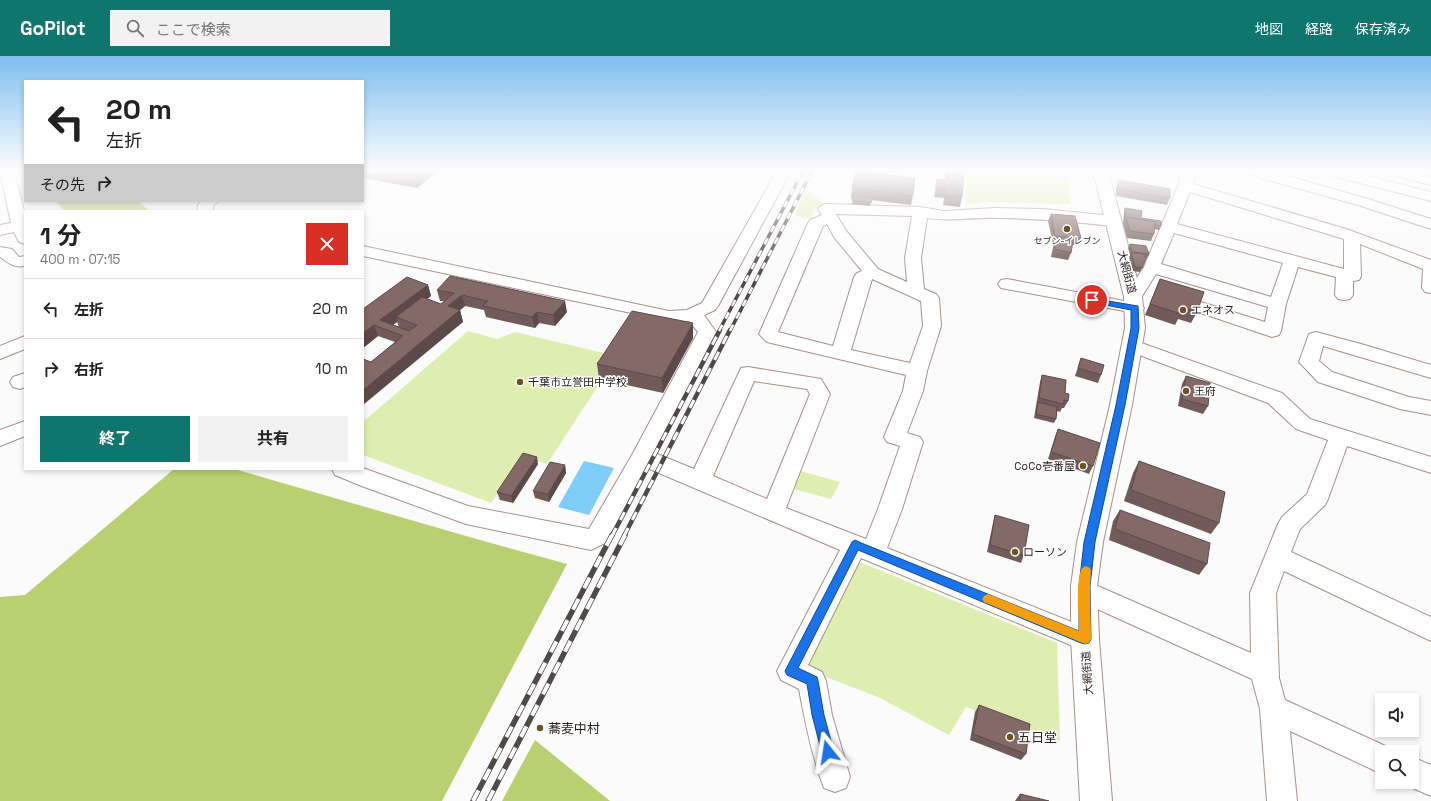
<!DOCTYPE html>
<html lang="ja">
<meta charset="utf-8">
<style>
:root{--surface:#fff;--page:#f2f2f2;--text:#222;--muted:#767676;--line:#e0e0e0;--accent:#0f766e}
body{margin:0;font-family:"Space Grotesk","Noto Sans JP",sans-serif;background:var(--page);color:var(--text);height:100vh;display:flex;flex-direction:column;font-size:15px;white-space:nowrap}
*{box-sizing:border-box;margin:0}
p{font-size:13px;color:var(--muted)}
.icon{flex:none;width:22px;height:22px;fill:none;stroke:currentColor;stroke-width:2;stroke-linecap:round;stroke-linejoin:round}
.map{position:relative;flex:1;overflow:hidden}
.sheet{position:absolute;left:24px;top:154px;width:340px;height:260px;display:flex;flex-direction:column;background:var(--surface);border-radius:0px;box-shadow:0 2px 6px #0003}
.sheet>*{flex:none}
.top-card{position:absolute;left:24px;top:24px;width:340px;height:122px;border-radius:0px;box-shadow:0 2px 6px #0003;background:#fff;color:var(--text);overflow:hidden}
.buttons{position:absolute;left:1375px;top:637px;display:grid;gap:8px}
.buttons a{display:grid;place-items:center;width:44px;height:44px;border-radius:0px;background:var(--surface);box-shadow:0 2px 6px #0003;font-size:20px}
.pin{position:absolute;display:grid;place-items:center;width:34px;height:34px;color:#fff;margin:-17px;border:2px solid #fff;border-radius:50%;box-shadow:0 1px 4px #0007}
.me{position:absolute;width:44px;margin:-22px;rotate:345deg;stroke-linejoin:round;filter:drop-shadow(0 0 3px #0008)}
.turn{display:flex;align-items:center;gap:14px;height:84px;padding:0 16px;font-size:18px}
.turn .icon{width:52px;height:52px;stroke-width:2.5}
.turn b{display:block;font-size:28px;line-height:34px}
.then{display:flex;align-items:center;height:38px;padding:0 16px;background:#0003;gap:8px;font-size:15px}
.round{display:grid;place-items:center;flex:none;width:42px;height:42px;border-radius:0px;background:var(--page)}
.headline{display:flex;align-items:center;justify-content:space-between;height:68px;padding:0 16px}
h1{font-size:24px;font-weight:700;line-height:30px}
.cta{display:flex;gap:8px;margin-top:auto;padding:8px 16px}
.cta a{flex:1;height:46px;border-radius:0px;background:var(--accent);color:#fff;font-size:16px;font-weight:700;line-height:46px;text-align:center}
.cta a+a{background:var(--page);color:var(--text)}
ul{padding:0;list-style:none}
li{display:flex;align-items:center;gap:12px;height:60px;padding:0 16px;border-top:1px solid var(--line)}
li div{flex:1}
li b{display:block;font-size:15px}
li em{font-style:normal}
header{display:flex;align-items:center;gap:24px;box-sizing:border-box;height:56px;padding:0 20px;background:var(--accent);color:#fff}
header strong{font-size:19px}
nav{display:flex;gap:22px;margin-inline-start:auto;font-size:14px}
.search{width:280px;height:36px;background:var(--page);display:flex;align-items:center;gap:10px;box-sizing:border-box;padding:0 14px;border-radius:0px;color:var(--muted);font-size:15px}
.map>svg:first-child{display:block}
</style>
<header>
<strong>GoPilot</strong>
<div class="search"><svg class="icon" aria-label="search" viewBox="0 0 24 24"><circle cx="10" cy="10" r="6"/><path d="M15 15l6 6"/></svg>ここで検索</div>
<nav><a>地図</a><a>経路</a><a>保存済み</a></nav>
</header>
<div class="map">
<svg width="1431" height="745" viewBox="0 0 1431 745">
<rect width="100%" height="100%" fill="#fbfbfb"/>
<g fill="#ddeeb0">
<polygon points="967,115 1067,115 1071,148 987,146 965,148"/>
<polygon points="806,131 826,151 814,153 811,163 795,160"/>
<polygon points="468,275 497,283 515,276 612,299 592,328 598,330 547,408 523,401 491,447 363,399 363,366"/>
<polygon points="800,415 840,426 831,443 794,433"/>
<polygon points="845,500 1057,587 1060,685 966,651 949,679 878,641 800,611"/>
</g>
<g fill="#b9d070">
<polygon points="56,145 138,145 149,155 64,155"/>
<polygon points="174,413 234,413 480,484 567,508 442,745 0,745 0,541 25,539"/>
<polygon points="535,684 610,745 502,745"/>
</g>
<polygon fill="#7ecdf9" points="584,405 614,412 589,459 558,451"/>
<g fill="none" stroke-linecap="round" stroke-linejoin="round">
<defs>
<g id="minor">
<polygon points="0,115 14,115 25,159 25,188 19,186 14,176 0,179 0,169 11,167"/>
<path d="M777 115H791L718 250 715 254 704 259 716 276 655 397 694 413 741 312 748 311 821 323 830 338 786 452 866 483 878 453 900 390 887 386 884 381 903 335 906 319 767 286 759 278 808 167 810 164 822 159 818 153 821 150 826 148 920 151 944 155 995 152 1043 153 1113 160 1118 162 1121 165 1118 168 1113 170C1074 166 1036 162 997 162 973 161 951 166 927 162L921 202 924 233 936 238 939 242 941 270 927 315 923 335 907 377 920 381 923 386 902 453 887 492 1094 575 1098 583 1094 591 1085 595 861 502 808 609 822 616 826 625 832 659 850 721 846 732 835 736 824 732C812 701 805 666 799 633L781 624 777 615 840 494 647 412 605 487 591 494 466 468 359 429 335 419 332 413 363 412 468 450 589 473 632 399 698 276 689 265H669L363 200V190L669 255 687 254 702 247ZM836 158 912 160 905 202 907 226 878 213 847 176ZM827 168 834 181 862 215 857 217 854 221 833 290 778 276 823 170ZM872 223 921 245 923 270 910 307 851 294ZM754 325 807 333 810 338 767 443 713 420Z"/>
<path d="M1182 115H1196L1193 128 1346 173 1431 204V237L1425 236 1422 232 1423 213 1360 188 1361 220 1359 224 1353 225V239L1350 243 1344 244 1338 243 1335 239 1336 221 1298 211 1286 248 1281 275 1279 279 1272 281 1195 255 1192 251 1195 247 1201 246 1265 266 1268 251 1156 218 1139 245 1133 246 1127 245 1124 241 1144 211 1178 130ZM1190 136 1344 183V213L1177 168ZM1174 177 1283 207 1271 241 1161 208Z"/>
<polygon points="1245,115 1270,115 1368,143 1431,163 1431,173 1358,149 1247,118"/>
<polygon points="1323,115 1349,115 1431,136 1431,145 1325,118"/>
<polygon points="1385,115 1411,115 1431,121 1431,129 1387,118"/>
<polygon points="201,145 218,145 213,150 213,155 197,155 198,149"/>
<path d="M0 191 12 193 19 201 25 200V210C14 212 8 207 0 201Z"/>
<polygon points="1007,223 1135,247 1141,248 1144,252 1141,256 1135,257 1001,232 998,228 1001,224"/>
<polygon points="1316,276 1361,288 1431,309 1431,322 1323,290 1319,305 1332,316 1409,341 1431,345 1431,359 1400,353 1318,326 1299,306 1309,278"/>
<polygon points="25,280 25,293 0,303 0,290"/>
<polygon points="1133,284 1282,337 1310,363 1431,401 1431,417 1347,390 1328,443 1325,449 1300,473 1291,496 1431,561 1431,585 1284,515 1276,537 1279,622 1285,644 1392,693 1394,696 1382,696 1382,718 1290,675 1297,745 1267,745 1260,653 1252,623 1075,543 1071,535 1075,527 1084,524 1251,597 1250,537 1278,468 1282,461 1307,438 1328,384 1296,373 1268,347 1126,294 1124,290 1126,286"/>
<polygon points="25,317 25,331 20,333 13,331 10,326 13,321"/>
<polygon points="25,365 25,380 0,390 0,374"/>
<polygon points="1412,701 1431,709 1431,740 1401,727 1412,726"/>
</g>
<polygon id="major" points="1093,115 1108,115 1142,241 1145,272 1132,349 1103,486 1097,530 1099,583 1112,745 1080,745 1071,583 1071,530 1077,486 1110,349 1125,272 1124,241"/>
</defs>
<use href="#minor" stroke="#a89086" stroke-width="2"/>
<use href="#major" stroke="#a89086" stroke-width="2"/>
<use href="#minor" fill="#fff" fill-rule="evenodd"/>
<use href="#major" fill="#fff" fill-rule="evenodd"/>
<defs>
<g id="rail-far2">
<polyline points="719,275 803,115"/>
<polyline points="730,275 812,115"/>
</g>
<g id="rail-far1">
<polyline points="612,480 720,274"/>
<polyline points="624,480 730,274"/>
</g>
<g id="rail">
<polyline points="473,745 612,479"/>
<polyline points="488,745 625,479"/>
</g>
</defs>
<use href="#rail-far2" stroke="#504945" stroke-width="3.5"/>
<use href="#rail-far1" stroke="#504945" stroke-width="4.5"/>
<use href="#rail" stroke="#504945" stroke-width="5.5"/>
<use href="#rail-far2" stroke="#fff" stroke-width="2.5" stroke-dasharray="7" stroke-linecap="butt"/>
<use href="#rail-far1" stroke="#fff" stroke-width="3" stroke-dasharray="9" stroke-linecap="butt"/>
<use href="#rail" stroke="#fff" stroke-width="4" stroke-dasharray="12" stroke-linecap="butt"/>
</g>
<g fill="#715b59" fill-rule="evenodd">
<polygon points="363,115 438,115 417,132 363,122"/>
<polygon points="945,115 964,115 962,141 960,151 943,149 944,142 934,141 937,123 945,124"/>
<polygon points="1119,124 1170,142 1167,149 1116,140 1116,131"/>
<polygon points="852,132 913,139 911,149 871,144 870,150 852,148 853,142 851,142"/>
<polygon points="1125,152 1141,162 1161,170 1159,174 1154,173 1154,178 1151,185 1127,182 1123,168 1124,156"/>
<polygon points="1051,158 1081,182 1078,189 1072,189 1071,197 1068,204 1051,201 1054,187 1053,187 1048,165"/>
<polygon points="1130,188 1149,198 1147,202 1146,202 1140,216 1133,215 1129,201 1130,199 1128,192"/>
<polygon points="1160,223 1197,256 1191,267 1178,263 1175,269 1145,259"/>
<path d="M428 229 431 240 427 243 441 248 444 245H440L437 234 567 256 555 270 539 267 535 272 486 261 484 254 465 250 460 254 463 266 371 306 395 286 378 280 363 292V253ZM397 266 399 271 393 269Z"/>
<polygon points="693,282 663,337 599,323 597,308"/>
<polygon points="1081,302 1101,319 1098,327 1075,320"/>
<polygon points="1042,319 1065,337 1068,345 1064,352 1062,352 1060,356 1057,355 1056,363 1054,367 1034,362 1040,326"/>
<polygon points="1186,320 1208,350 1203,358 1178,350 1182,328"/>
<polygon points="1058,373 1093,410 1089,418 1048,403 1055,381"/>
<polygon points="1139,405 1219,467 1211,478 1124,445 1133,417"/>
<polygon points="538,408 513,447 500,444 497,436"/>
<polygon points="565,409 566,417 549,446 535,442 533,435"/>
<polygon points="1120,454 1207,508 1199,519 1109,484 1113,465"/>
<polygon points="995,459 1024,499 1021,507 987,496 993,467"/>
<polygon points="979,649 1026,698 1021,704 970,684 975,656"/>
<polygon points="1020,738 1049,745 1015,745"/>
</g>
<g fill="#5c4a48">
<polygon points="418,115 438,115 417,132 413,119"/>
<polygon points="428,229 431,240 401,263 396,261 397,266 387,274 380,264"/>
<polygon points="462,239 465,250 452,261 448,250"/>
<polygon points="565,245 567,256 555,270 553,259"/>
<polygon points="460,254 463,266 363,349 363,334"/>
<polygon points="537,256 539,267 535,272 532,261"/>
<polygon points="693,267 693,282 663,337 662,322"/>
<polygon points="374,269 378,280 363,292 363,277"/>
<polygon points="537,401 538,408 513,447 511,440"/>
<polygon points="565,409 566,417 549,446 548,438"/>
</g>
<g fill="#836a67" stroke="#5c4a48">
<polygon points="394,115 418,115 413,119"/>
<polygon points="856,115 915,122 913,139 852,132"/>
<polygon points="947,115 964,115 962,141 945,139 946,132 936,131 937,123 946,124"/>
<polygon points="1119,124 1170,133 1170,142 1118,133"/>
<polygon points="853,140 872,142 871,147 852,144"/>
<polygon points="1125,152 1142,155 1141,162 1161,165 1161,170 1155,169 1155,166 1126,161 1125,163"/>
<polygon points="1051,158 1075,160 1081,182 1055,180"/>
<polygon points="1126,161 1155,166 1154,178 1130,175"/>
<polygon points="1056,182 1073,185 1071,197 1054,193"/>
<polygon points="1130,188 1146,190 1149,198 1132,196"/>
<polygon points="1131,197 1143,198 1146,202 1142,212 1135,211"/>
<polygon points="450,220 565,245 553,259 537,256 532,261 483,250 488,245 462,239 448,250 460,254 363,334 363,303 371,306 403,280 374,269 363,277 363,253 407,221 428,229 380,264 409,275 417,269 396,261 422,241 441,248 454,237 437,234"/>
<polygon points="1160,223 1204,236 1197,256 1183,252 1181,258 1150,248"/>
<polygon points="632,255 693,267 662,322 597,308"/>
<polygon points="1081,302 1104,309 1101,319 1078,312"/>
<polygon points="1042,319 1066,324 1065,337 1069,338 1068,345 1064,344 1063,348 1039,342"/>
<polygon points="1186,320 1210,327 1208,350 1182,343"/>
<polygon points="1038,346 1057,351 1056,363 1036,358"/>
<polygon points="1058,373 1100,387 1093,410 1051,396"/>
<polygon points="523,397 537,401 511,440 497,436"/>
<polygon points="1139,405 1225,436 1219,467 1131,434"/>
<polygon points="550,406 565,409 548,438 533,435"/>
<polygon points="1120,454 1210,487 1207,508 1115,473"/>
<polygon points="995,459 1029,469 1024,499 990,489"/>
<polygon points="979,649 1030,668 1026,698 973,678"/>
<polygon points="1020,738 1049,745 1020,745"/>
</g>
<linearGradient id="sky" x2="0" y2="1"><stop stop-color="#7dbeef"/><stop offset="0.52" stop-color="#fdfdfd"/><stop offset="1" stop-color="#fdfdfd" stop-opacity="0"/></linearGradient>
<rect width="1431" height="220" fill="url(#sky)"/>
<polygon fill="#1a73e8" stroke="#114b97" points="1090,242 1138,250 1139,272 1125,349 1095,486 1090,530 1091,583 1089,587 1085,588 1081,587 858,494 798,612 817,621 818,625 824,659 834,696 833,701 828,703 823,701 812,659 807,628 787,619 785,615 852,486 855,484 859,486 1079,575 1079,530 1084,486 1116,349 1131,272 1131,254 1090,246"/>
<path fill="#f59e0b" d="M1086 510 1090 512 1091 515 1090 530 1091 583 1089 587 1085 588 984 546 982 543 984 540 988 538 1079 575C1079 558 1075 527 1082 512Z"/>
<g fill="#695524" stroke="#fff" stroke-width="1.5">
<circle cx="1067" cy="173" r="4"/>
<circle cx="1183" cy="254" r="4"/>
<circle cx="520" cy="326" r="4"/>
<circle cx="1186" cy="335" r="4"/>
<circle cx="1083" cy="410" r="4"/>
<circle cx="1015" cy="496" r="4"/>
<circle cx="540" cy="672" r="4"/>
<circle cx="1010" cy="681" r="4"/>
</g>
<g text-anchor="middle" stroke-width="3" stroke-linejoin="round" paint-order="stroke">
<g font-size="9" fill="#281f1b" stroke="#fff">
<text x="1067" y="188">セブン-イレブン</text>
</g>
<g font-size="11" fill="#281f1b" stroke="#fff">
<text transform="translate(1127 216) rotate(75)" y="4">大網街道</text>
<text transform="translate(1087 617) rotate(-94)" y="4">大網街道</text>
</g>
<g font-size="11" fill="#281f1b" stroke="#fff" text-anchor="start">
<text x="1191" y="258">エネオス</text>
<text x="528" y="330">千葉市立誉田中学校</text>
<text x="1194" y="339">王府</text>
<text x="1075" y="414" text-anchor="end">CoCo壱番屋</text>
<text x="1023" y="500">ローソン</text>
</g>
<g font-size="13" fill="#281f1b" stroke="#fff" text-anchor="start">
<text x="548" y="677">蕎麦中村</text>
<text x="1018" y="686">五日堂</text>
</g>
</g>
</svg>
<div class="buttons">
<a><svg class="icon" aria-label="sound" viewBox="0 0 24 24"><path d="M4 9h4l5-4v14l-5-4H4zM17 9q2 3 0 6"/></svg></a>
<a><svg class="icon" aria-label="search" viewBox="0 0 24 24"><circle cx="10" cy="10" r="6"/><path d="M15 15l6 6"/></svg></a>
</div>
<div class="pin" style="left:1092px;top:244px;background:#d93025"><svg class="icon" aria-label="arrive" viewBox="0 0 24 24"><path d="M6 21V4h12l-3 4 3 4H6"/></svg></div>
<svg class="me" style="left:828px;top:696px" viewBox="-20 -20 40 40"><path d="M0-17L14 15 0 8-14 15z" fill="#1a73e8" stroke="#fff" stroke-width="4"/></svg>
<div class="top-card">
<div class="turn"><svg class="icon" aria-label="left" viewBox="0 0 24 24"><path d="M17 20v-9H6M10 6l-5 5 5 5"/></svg><div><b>20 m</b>左折</div></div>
<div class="then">その先<svg class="icon" aria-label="right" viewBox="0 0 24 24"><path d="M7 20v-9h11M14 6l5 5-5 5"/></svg></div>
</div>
<section class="sheet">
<div class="headline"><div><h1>1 分</h1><p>400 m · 07:15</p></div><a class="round" style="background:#d93025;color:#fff"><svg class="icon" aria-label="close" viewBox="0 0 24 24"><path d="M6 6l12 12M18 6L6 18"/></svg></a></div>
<ul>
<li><svg class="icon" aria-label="left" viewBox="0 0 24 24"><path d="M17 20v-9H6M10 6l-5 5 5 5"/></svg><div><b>左折</b></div><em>20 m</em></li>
<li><svg class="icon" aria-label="right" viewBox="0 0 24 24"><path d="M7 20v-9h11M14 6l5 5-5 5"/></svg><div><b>右折</b></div><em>10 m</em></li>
</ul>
<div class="cta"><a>終了</a><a>共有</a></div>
</section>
</div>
